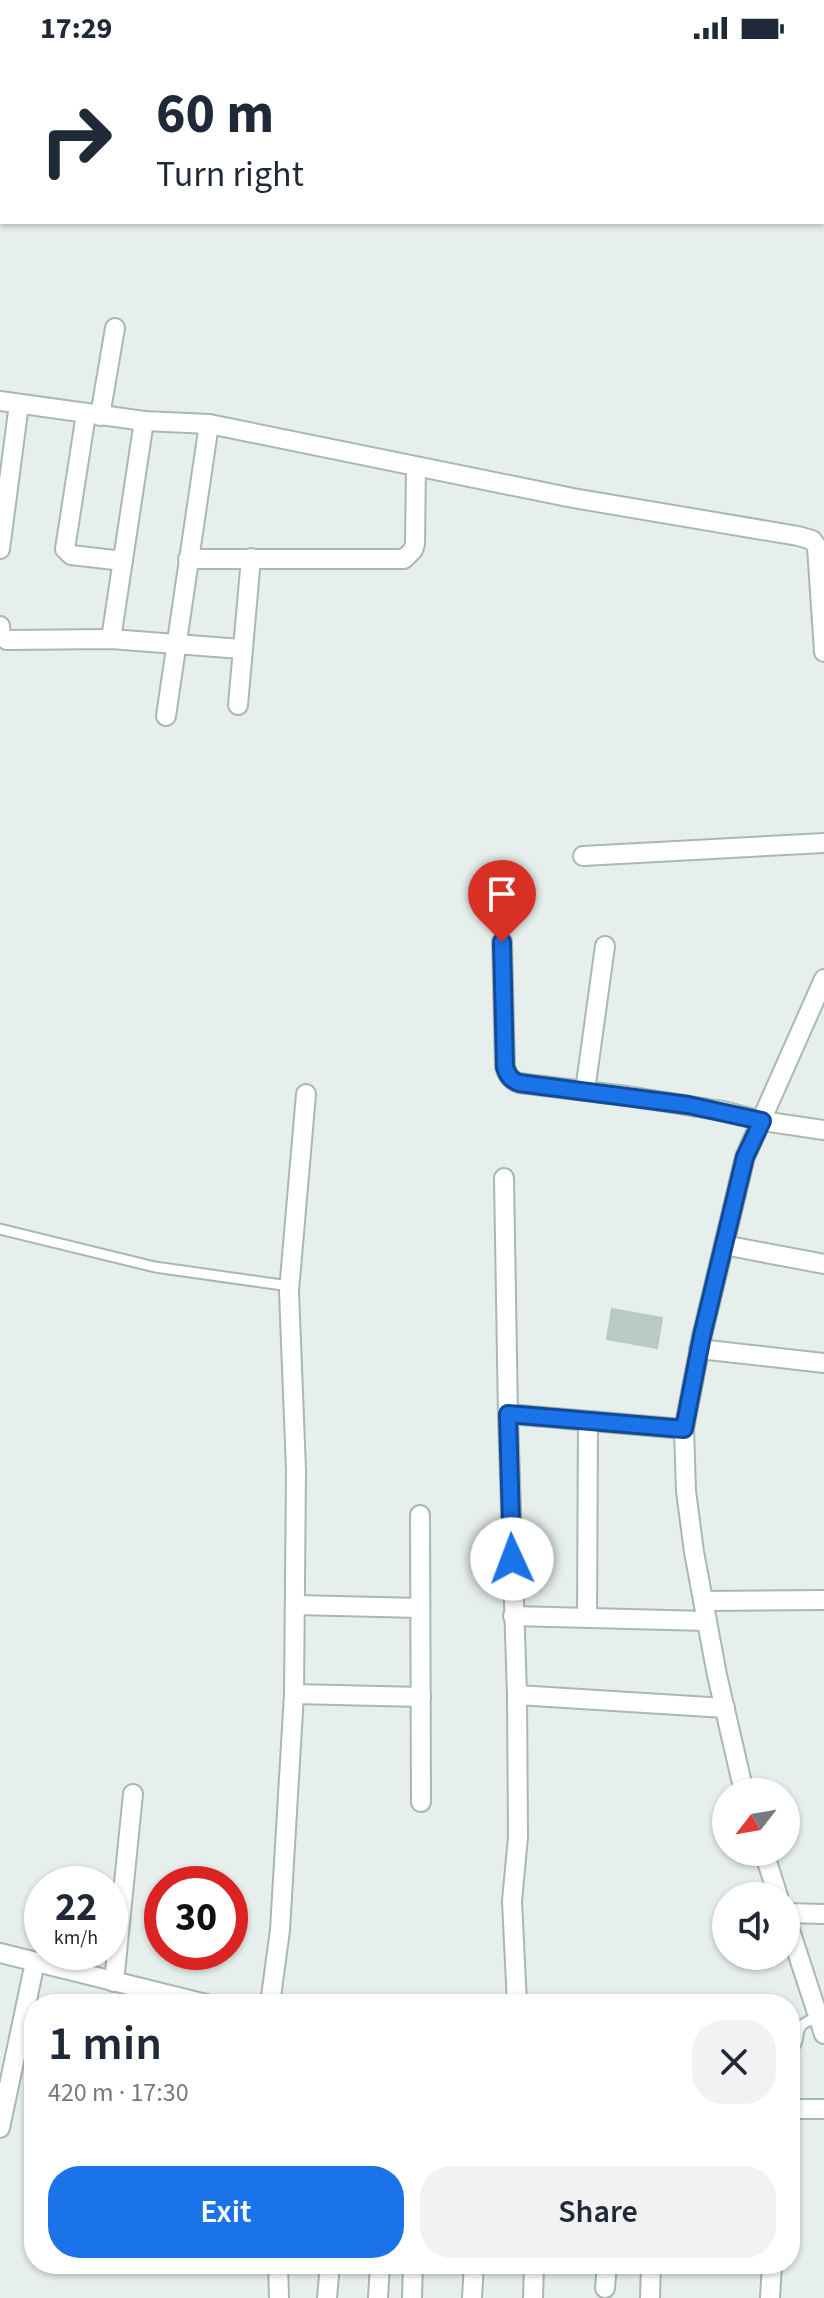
<!DOCTYPE html>
<meta charset="utf-8">
<style>
:root{--surface:#fff;--page:#f2f2f3;--text:#1f2937;--muted:#747a83;--accent:#1a73e8}
body{margin:0;font-family:"Source Sans 3",sans-serif;background:var(--page);color:var(--text);height:100vh;display:flex;flex-direction:column;font-size:30px;white-space:nowrap}
*{box-sizing:border-box;margin:0}
p{font-size:26px;color:var(--muted)}
.icon{flex:none;width:44px;height:44px;fill:none;stroke:currentColor;stroke-width:2;stroke-linecap:round;stroke-linejoin:round}
.map{position:relative;flex:1;overflow:hidden}
.panel{position:absolute;left:24px;top:1938px;width:776px;height:280px;display:flex;flex-direction:column;background:var(--surface);border-radius:32px;box-shadow:0 2px 6px #0004}
.panel>*{flex:none}
.guide{position:absolute;left:0px;top:0px;width:824px;height:168px;box-shadow:0 2px 6px #0004;background:#fff;color:var(--text);overflow:hidden}
.needle{width:52px;rotate:239deg}
.tools{position:absolute;left:712px;top:1722px;display:grid;gap:16px}
.tools a{display:grid;place-items:center;width:88px;height:88px;border-radius:50%;background:var(--surface);box-shadow:0 2px 6px #0004;font-size:40px}
.speed{position:absolute;left:24px;top:1810px;display:flex;gap:16px;font-size:40px;font-weight:700;text-align:center}
.speed>*{display:grid;place-content:center;width:104px;height:104px;border-radius:50%;background:var(--surface);box-shadow:0 2px 6px #0004;line-height:1}
.speed small{font-size:20px;font-weight:400}
.speed .limit{border:12px solid #d22;background:#fff;color:#111}
.pin{position:absolute;display:grid;place-items:center;width:68px;height:68px;color:#fff;margin:-82px -34px;border-radius:50% 50% 50% 0;rotate:-45deg;box-shadow:0 0 8px #0007}
.pin .icon{rotate:45deg}
.me{position:absolute;width:88px;margin:-44px;rotate:358deg;stroke-linejoin:round;filter:drop-shadow(0 0 6px #0008)}
.turn{display:flex;align-items:center;gap:28px;height:168px;padding:0 24px;font-size:36px}
.turn .icon{width:104px;height:104px;stroke-width:2.5}
.turn b{display:block;font-size:56px;line-height:68px}
.round{display:grid;place-items:center;flex:none;width:84px;height:84px;border-radius:32px;background:var(--page)}
.headline{display:flex;align-items:center;justify-content:space-between;height:136px;padding:0 24px}
h1{font-size:48px;font-weight:600;line-height:60px}
.primary-button{display:flex;gap:16px;margin-top:auto;padding:16px 24px}
.primary-button a{flex:1;height:92px;border-radius:32px;background:var(--accent);color:#fff;font-size:32px;font-weight:600;line-height:92px;text-align:center}
.primary-button a+a{background:var(--page);color:var(--text)}
.status{display:flex;justify-content:space-between;align-items:center;height:56px;padding:0 40px;background:var(--surface);direction:ltr}
.status svg{height:22px;fill:currentColor}
.map>svg:first-child{display:block}
</style>
<div class="status"><b>17:29</b><svg viewBox="0 0 49 12"><path d="M0 12V9h3v3zM5 12V6h3v6zM10 12V3h3v9zM15 12V0h3v12zM26 1h20v11H26zM47 4h2v5h-2z"/></svg></div>
<div class="map">
<svg width="824" height="2242" viewBox="0 0 824 2242">
<rect width="100%" height="100%" fill="#e6efeb"/>
<polygon fill="#bbcac4" stroke="#b8c9c2" stroke-width="2" points="612,1253 662,1262 657,1292 607,1283"/>
<g fill="none" stroke-linecap="round" stroke-linejoin="round">
<defs>
<g id="service">
<polyline points="550,2 551,0"/>
<polyline points="0,1173 155,1211 289,1230"/>
<path d="M790 1996C807 1979 786 1971 819 1961"/>
</g>
<g id="minor">
<polyline points="772,0 786,2"/>
<polyline points="822,8 824,8"/>
<polyline points="0,157 2,141"/>
<polyline points="0,345 144,365 209,368 573,442 798,480 812,484 817,491 824,596"/>
<polyline points="86,358 65,493 71,499 123,505"/>
<polyline points="100,360 115,272"/>
<polyline points="0,493 19,348"/>
<polyline points="188,503 404,503 413,494 415,488 416,411"/>
<polyline points="0,570 1,580 7,584 111,583 241,593"/>
<polyline points="111,583 144,365"/>
<polyline points="238,649 251,502"/>
<polyline points="166,660 209,368"/>
<polyline points="583,800 824,787"/>
<path d="M502 886 505 1011C508 1020 511 1024 519 1027L627 1040 723 1055 762 1065 824 1074"/>
<polyline points="585,1035 605,890"/>
<polyline points="504,1122 508,1360 517,1639 518,1781 512,1845 517,1948"/>
<polyline points="724,1189 824,1208"/>
<polyline points="699,1293 824,1307"/>
<polyline points="508,1358 684,1373"/>
<polyline points="420,1459 421,1746"/>
<polyline points="703,1545 824,1544"/>
<polyline points="296,1549 420,1552"/>
<polyline points="513,1560 707,1565"/>
<polyline points="587,1562 588,1365"/>
<polyline points="294,1638 421,1641"/>
<polyline points="517,1639 725,1652"/>
<polyline points="744,1736 717,1619 694,1496 686,1435 684,1373 702,1280 745,1101 824,923"/>
<polyline points="764,1796 778,1840"/>
<polyline points="786,1857 824,1858"/>
<polyline points="786,1862 824,1978"/>
<polyline points="0,1897 206,1948"/>
<polyline points="114,1926 133,1738"/>
<polyline points="270,1948 280,1874 294,1638 296,1414 289,1235 306,1038"/>
<polyline points="790,2053 824,2053"/>
<polyline points="0,2072 35,1906"/>
<polyline points="278,2208 279,2242"/>
<polyline points="605,2232 607,2208"/>
<polyline points="327,2242 330,2208"/>
<polyline points="378,2242 380,2208"/>
<polyline points="412,2242 413,2208"/>
<polyline points="472,2242 474,2208"/>
<polyline points="533,2242 534,2208"/>
<polyline points="650,2242 651,2208"/>
<polyline points="770,2242 772,2208"/>
</g>
</defs>
<use href="#service" stroke="#a8b8b2" stroke-width="13"/>
<use href="#minor" stroke="#a8b8b2" stroke-width="22"/>
<use href="#service" stroke="#fff" stroke-width="9"/>
<use href="#minor" stroke="#fff" stroke-width="18"/>
</g>
<g fill="none" stroke-linecap="round" stroke-linejoin="round">
<defs>
<path id="route" d="M502 886 505 1011C508 1020 511 1024 519 1027L688 1049 762 1065 745 1101 702 1280 684 1373 508 1358 512 1503"/>
</defs>
<use href="#route" stroke="#114b97" stroke-width="20"/>
<use href="#route" stroke="#1a73e8" stroke-width="14"/>
</g>
</svg>
<div class="tools">
<a><svg class="needle" viewBox="-14 -14 28 28"><path d="M0-13l5 13h-10z" fill="#e53935"/><path d="M0 13l5-13h-10z" fill="#747a83"/></svg></a>
<a><svg class="icon" aria-label="sound" viewBox="0 0 24 24"><path d="M4 9h4l5-4v14l-5-4H4zM17 9q2 3 0 6"/></svg></a>
</div>
<div class="speed"><div>22<small>km/h</small></div><div class="limit">30</div></div>
<div class="pin" style="left:502px;top:886px;background:#d93025"><svg class="icon" aria-label="arrive" viewBox="0 0 24 24"><path d="M6 21V4h12l-3 4 3 4H6"/></svg></div>
<svg class="me" style="left:512px;top:1503px" viewBox="-20 -20 40 40"><circle r="19" fill="#fff"/><path d="M0-13L10 11 0 6-10 11z" fill="#1a73e8"/></svg>
<div class="guide">
<div class="turn"><svg class="icon" aria-label="right" viewBox="0 0 24 24"><path d="M7 20v-9h11M14 6l5 5-5 5"/></svg><div><b>60 m</b>Turn right</div></div>
</div>
<section class="panel">
<div class="headline"><div><h1>1 min</h1><p>420 m · 17:30</p></div><a class="round"><svg class="icon" aria-label="close" viewBox="0 0 24 24"><path d="M6 6l12 12M18 6L6 18"/></svg></a></div>
<div class="primary-button"><a>Exit</a><a>Share</a></div>
</section>
</div>
